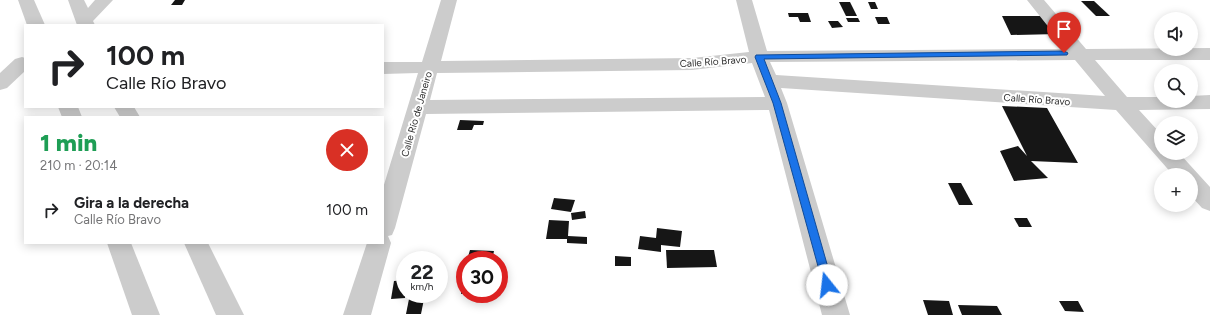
<!DOCTYPE html>
<html lang="es">
<meta charset="utf-8">
<style>
:root{--surface:#fff;--page:#f2f2f2;--text:#202124;--muted:#757577}
body{margin:0;font-family:Figtree,sans-serif;background:var(--page);color:var(--text);height:100vh;display:flex;flex-direction:column;font-size:15px;white-space:nowrap}
*{box-sizing:border-box;margin:0}
p{font-size:13px;color:var(--muted)}
.icon{flex:none;width:22px;height:22px;fill:none;stroke:currentColor;stroke-width:2;stroke-linecap:round;stroke-linejoin:round}
.map{position:relative;flex:1;overflow:hidden}
.drawer{position:absolute;left:24px;top:116px;width:360px;height:128px;display:flex;flex-direction:column;background:var(--surface);border-radius:0px;box-shadow:0 2px 10px #0003}
.drawer>*{flex:none}
.top-card{position:absolute;left:24px;top:24px;width:360px;height:84px;border-radius:0px;box-shadow:0 2px 10px #0003;background:#fff;color:var(--text);overflow:hidden}
.fabs{position:absolute;left:1154px;top:12px;display:grid;gap:8px}
.fabs a{display:grid;place-items:center;width:44px;height:44px;border-radius:50%;background:var(--surface);box-shadow:0 2px 10px #0003;font-size:20px}
.speed{position:absolute;left:396px;top:251px;display:flex;gap:8px;font-size:20px;font-weight:700;text-align:center}
.speed>*{display:grid;place-content:center;width:52px;height:52px;border-radius:50%;background:var(--surface);box-shadow:0 2px 10px #0003;line-height:1}
.speed small{font-size:10px;font-weight:400}
.speed .limit{border:6px solid #d22;background:#fff;color:#111}
.pin{position:absolute;display:grid;place-items:center;width:34px;height:34px;color:#fff;margin:-41px -17px;border-radius:50% 50% 50% 0;rotate:-45deg;box-shadow:0 0 4px #0007}
.pin .icon{rotate:45deg}
.me{position:absolute;width:44px;margin:-22px;rotate:344deg;stroke-linejoin:round;filter:drop-shadow(0 0 3px #0008)}
.turn{display:flex;align-items:center;gap:14px;height:84px;padding:0 16px;font-size:18px}
.turn .icon{width:52px;height:52px;stroke-width:2.5}
.turn b{display:block;font-size:28px;line-height:34px}
.round{display:grid;place-items:center;flex:none;width:42px;height:42px;border-radius:21px;background:var(--page)}
.overview{display:flex;align-items:center;justify-content:space-between;height:68px;padding:0 16px}
h1{font-size:24px;font-weight:800;line-height:30px;color:#1e9e55}
ul{padding:0;list-style:none}
li{display:flex;align-items:center;gap:12px;height:52px;padding:0 16px}
li div{flex:1}
li b{display:block;font-size:15px}
li em{font-style:normal}
.map>svg:first-child{display:block}
</style>
<div class="map">
<svg width="1210" height="315" viewBox="0 0 1210 315">
<rect width="100%" height="100%" fill="#fff"/>
<g fill="#161616">
<polygon points="175,0 185,0 182,5 171,5"/>
<polygon points="1081,1 1094,1 1110,16 1096,16"/>
<polygon points="839,2 850,2 857,16 846,16"/>
<polygon points="868,2 875,2 878,9 871,9"/>
<polygon points="788,13 808,13 811,22 800,22 798,17 789,17"/>
<polygon points="1002,16 1042,16 1058,34 1011,35"/>
<polygon points="875,17 887,17 890,24 878,24"/>
<polygon points="846,18 858,18 860,22 848,22"/>
<polygon points="828,21 838,21 843,27 832,28"/>
<polygon points="1002,106 1047,108 1078,163 1031,161 1048,178 1014,181 1000,151 1018,146 1027,156"/>
<polygon points="460,120 484,121 483,125 474,125 472,130 457,130"/>
<polygon points="948,183 961,183 973,205 959,205"/>
<polygon points="554,198 575,200 571,212 551,209"/>
<polygon points="585,211 586,218 572,220 571,213"/>
<polygon points="1014,218 1027,218 1032,227 1019,227"/>
<polygon points="549,220 569,221 568,236 587,237 587,244 567,243 567,239 546,239"/>
<polygon points="657,228 682,231 680,247 661,245 661,252 638,249 640,236 656,238"/>
<polygon points="470,250 494,251 492,260 467,260"/>
<polygon points="666,250 714,250 717,267 667,268"/>
<polygon points="615,256 631,257 631,266 615,266"/>
<polygon points="462,278 465,278 465,293 461,294"/>
<polygon points="405,280 405,298 391,299 394,281"/>
<polygon points="410,294 425,294 421,314 406,314"/>
<polygon points="923,300 949,301 953,315 928,315"/>
<polygon points="1059,301 1078,301 1084,312 1065,311"/>
<polygon points="958,305 997,306 1002,315 962,315"/>
</g>
<g fill="none" stroke-linecap="round" stroke-linejoin="round">
<g fill="#ccc" fill-rule="evenodd">
<polygon points="18,0 34,0 45,25 27,25"/>
<polygon points="68,0 84,0 88,8 95,0 113,0 93,21 95,25 77,25"/>
<path d="M441 0H457L441 61 692 58 749 52 736 0H752L767 51 1066 49 1027 0H1044L1086 49 1210 48V60H1095L1127 97H1161V101H1191V96L1210 95V109L1139 110 1161 134V153H1179L1210 187V211L1202 208 1191 196V175H1173L1116 110 781 88 787 103 850 315H822L769 110 426 114 395 228 392 235 388 236 391 243 371 315H343L367 243H383V188L418 73 383 74V62H422ZM1075 60 1105 96 776 75 770 62ZM752 63 765 97 430 100 437 73 692 70Z"/>
<polygon points="22,57 25,58 25,71 7,88 0,90 0,73 15,59"/>
<polygon points="58,107 78,107 82,117 62,117"/>
<polygon points="114,107 134,107 140,117 120,117"/>
<polygon points="107,243 131,243 160,315 132,315"/>
<polygon points="184,243 208,243 244,315 216,315"/>
</g>
</g>
<polygon fill="#1a73e8" stroke="#114b97" points="1064,51 1068,53 1067,55 764,59 781,103 833,285 831,288 824,288 773,103 755,57 756,55"/>
<g text-anchor="middle" stroke-width="4" stroke-linejoin="round" paint-order="stroke">
<g font-size="10" fill="#2f2f2f" stroke="#fff">
<text transform="translate(713 61) rotate(-4)" y="4">Calle Río Bravo</text>
<text transform="translate(1037 99) rotate(4)" y="4">Calle Río Bravo</text>
<text transform="translate(416 114) rotate(-74)" y="4">Calle Río de Janeiro</text>
</g>
</g>
</svg>
<div class="fabs">
<a><svg class="icon" aria-label="sound" viewBox="0 0 24 24"><path d="M4 9h4l5-4v14l-5-4H4zM17 9q2 3 0 6"/></svg></a>
<a><svg class="icon" aria-label="search" viewBox="0 0 24 24"><circle cx="10" cy="10" r="6"/><path d="M15 15l6 6"/></svg></a>
<a><svg class="icon" aria-label="layers" viewBox="0 0 24 24"><path d="M12 4l9 5-9 5-9-5zM3 14l9 5 9-5"/></svg></a>
<a>+</a>
</div>
<div class="speed"><div>22<small>km/h</small></div><div class="limit">30</div></div>
<div class="pin" style="left:1064px;top:53px;background:#d93025"><svg class="icon" aria-label="arrive" viewBox="0 0 24 24"><path d="M6 21V4h12l-3 4 3 4H6"/></svg></div>
<svg class="me" style="left:827px;top:285px" viewBox="-20 -20 40 40"><circle r="19" fill="#fff"/><path d="M0-13L10 11 0 6-10 11z" fill="#1a73e8"/></svg>
<div class="top-card">
<div class="turn"><svg class="icon" aria-label="right" viewBox="0 0 24 24"><path d="M7 20v-9h11M14 6l5 5-5 5"/></svg><div><b>100 m</b>Calle Río Bravo</div></div>
</div>
<section class="drawer">
<div class="overview"><div><h1>1 min</h1><p>210 m · 20:14</p></div><a class="round" style="background:#d93025;color:#fff"><svg class="icon" aria-label="close" viewBox="0 0 24 24"><path d="M6 6l12 12M18 6L6 18"/></svg></a></div>
<ul>
<li><svg class="icon" aria-label="right" viewBox="0 0 24 24"><path d="M7 20v-9h11M14 6l5 5-5 5"/></svg><div><b>Gira a la derecha</b><p>Calle Río Bravo</p></div><em>100 m</em></li>
</ul>
</section>
</div>
